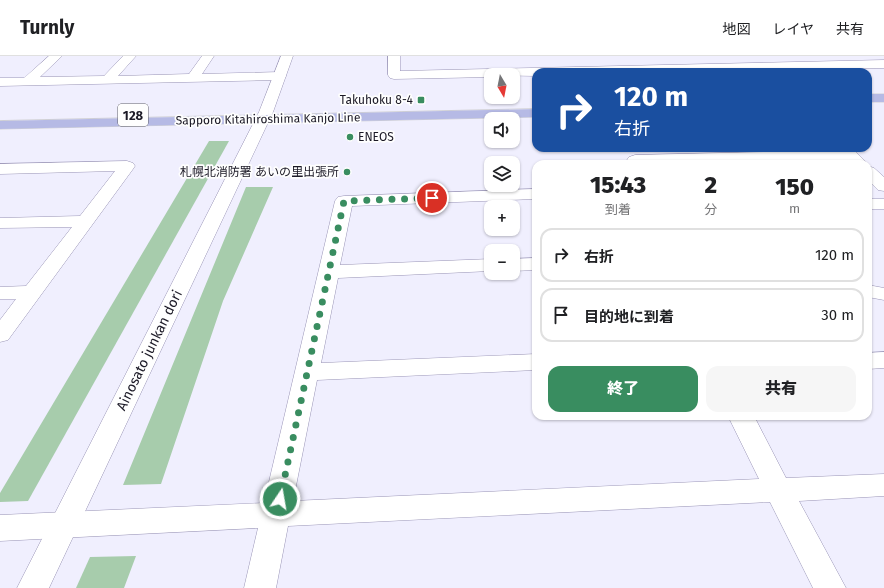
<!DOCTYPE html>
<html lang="ja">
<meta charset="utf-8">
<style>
:root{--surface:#fff;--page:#f6f6f6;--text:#202124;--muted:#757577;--line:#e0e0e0;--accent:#398d60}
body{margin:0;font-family:"Fira Sans","Noto Sans JP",sans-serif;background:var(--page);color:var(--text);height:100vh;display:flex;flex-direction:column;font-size:15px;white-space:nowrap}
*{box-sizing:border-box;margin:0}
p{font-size:13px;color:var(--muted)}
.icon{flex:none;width:22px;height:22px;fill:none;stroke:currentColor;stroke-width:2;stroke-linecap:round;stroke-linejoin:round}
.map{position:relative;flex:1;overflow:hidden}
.details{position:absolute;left:532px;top:104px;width:340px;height:260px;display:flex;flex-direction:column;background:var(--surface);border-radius:12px;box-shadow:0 1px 3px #0004}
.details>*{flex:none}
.top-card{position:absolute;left:532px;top:12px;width:340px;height:84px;border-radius:12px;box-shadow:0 1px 3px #0004;background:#1a4fa0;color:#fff;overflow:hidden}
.needle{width:26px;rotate:170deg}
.fabs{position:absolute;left:484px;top:12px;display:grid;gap:8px}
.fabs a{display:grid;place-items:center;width:36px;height:36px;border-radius:8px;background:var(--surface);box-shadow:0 1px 3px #0004;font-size:20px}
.pin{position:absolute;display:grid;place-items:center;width:34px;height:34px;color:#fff;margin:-17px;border:2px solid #fff;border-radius:50%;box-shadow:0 1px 4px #0007}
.me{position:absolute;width:44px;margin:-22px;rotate:12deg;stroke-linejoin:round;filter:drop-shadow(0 0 3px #0008)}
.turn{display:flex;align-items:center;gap:14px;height:84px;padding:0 16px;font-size:18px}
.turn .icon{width:52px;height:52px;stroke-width:2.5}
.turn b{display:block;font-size:28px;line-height:34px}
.eta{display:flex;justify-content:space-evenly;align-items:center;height:68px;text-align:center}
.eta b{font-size:24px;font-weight:800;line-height:28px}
.action{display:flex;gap:8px;margin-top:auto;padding:8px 16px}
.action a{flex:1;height:46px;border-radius:12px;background:var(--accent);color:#fff;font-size:16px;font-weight:800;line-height:46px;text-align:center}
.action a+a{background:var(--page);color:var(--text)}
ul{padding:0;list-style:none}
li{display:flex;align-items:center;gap:12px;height:54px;margin:0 8px 6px;padding:0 8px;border:2px solid var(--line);border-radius:12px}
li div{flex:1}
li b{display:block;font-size:15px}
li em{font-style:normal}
header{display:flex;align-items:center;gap:24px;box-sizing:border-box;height:56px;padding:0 20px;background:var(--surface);border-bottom:1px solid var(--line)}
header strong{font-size:19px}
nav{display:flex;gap:22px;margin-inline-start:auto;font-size:14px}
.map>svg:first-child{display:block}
</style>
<header>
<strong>Turnly</strong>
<nav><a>地図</a><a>レイヤ</a><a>共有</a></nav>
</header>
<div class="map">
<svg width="884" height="532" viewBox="0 0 884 532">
<rect width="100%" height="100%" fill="#f0effe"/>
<g fill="#a7ccac">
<polygon points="209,85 229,85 28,445 0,446 0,437"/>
<polygon points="246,131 273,131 223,245 161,428 123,429"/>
<polygon points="136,500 124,532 76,532 90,501"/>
</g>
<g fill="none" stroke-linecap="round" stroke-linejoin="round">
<defs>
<g id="minor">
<polygon points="49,0 62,0 40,21 104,20 123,0 136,0 118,20 189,18 202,0 214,0 202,18 280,16 284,17 286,20 284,23 280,24 0,30 0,22 24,22"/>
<polygon points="388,0 400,0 400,15 884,4 884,12 691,16 536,16 536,20 491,19 491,21 394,23 390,22 388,19"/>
<polygon points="850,94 856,96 868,108 851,108 846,104 629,108 627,104 629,101 635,99"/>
<polygon points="127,105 133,107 135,110 133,113 8,284 0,286 0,264 16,243 0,243 0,231 26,230 72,171 0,172 0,162 80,160 115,115 0,118 0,108"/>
<polygon points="868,110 874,112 884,121 884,135 878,134 868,124"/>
<polygon points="536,133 536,143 352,150 340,209 491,203 491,215 338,222 321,307 536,298 536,314 317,324 293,445 759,423 728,360 754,360 786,422 884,418 884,440 799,445 846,532 813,532 770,446 288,470 276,532 244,532 258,472 0,485 0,459 264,447 335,145 338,141 344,140"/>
<rect x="868" y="143" width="16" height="10"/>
<polygon points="536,202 536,214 513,215 513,203"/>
<polygon points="868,229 884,232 884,244 868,241"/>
<polygon points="884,296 884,312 868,313 868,297"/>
</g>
<polygon id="tertiary" points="281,0 293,0 273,56 49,532 17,532 259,56"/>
<g id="primary">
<rect x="868" y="38" width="16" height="8"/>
<polygon points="536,53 536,61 0,73 0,65"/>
</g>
</defs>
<use href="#minor" stroke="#9994b6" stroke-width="1"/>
<use href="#tertiary" stroke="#9994b6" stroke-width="1"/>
<use href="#primary" stroke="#d1d1d4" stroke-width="1"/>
<use href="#minor" fill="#fff" fill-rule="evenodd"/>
<use href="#tertiary" fill="#fff" fill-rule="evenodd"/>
<use href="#primary" fill="#b6bae5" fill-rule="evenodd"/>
</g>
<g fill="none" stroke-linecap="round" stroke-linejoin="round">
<polyline stroke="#398d60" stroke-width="7" stroke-dasharray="0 12.6" points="280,443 344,145 432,142"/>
</g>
<g fill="#398d60" stroke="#fefefe" stroke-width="1.5">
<rect x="417" y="40" width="8" height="8" rx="2"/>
<circle cx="350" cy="81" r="4"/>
<circle cx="347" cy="116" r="4"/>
</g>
<g text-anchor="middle" stroke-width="3.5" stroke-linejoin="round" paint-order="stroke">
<g font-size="12" fill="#1b1926" stroke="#fefefe" text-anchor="end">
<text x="413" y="48">Takuhoku 8-4</text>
<text x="358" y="85" text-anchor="start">ENEOS</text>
<text x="339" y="120">札幌北消防署 あいの里出張所</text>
</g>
<g font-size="12" fill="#1b1926" stroke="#fefefe">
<text transform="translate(268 63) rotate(-1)" y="4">Sapporo Kitahiroshima Kanjo Line</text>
</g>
<rect fill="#fefefe" stroke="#5f5e67" stroke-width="1" x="118" y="48" width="30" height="22" rx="3"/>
<g font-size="13" font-weight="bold" fill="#1b1926">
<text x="133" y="64">128</text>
</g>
<g font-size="14" fill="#1b1926" stroke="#fefefe">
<text transform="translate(149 294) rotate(-64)" y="5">Ainosato junkan dori</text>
</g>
</g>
</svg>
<div class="fabs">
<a><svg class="needle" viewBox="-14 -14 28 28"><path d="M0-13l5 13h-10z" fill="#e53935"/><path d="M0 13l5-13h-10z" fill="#757577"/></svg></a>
<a><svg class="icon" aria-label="sound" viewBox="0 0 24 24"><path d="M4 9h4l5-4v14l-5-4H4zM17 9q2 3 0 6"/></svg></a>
<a><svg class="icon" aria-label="layers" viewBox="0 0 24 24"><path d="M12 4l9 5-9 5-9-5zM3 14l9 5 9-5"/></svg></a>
<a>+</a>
<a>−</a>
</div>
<div class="pin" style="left:432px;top:142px;background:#d93025"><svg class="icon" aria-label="arrive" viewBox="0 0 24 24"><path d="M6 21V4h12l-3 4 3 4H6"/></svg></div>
<svg class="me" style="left:280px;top:443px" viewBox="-20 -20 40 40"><circle r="17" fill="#398d60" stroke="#fff" stroke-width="3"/><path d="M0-11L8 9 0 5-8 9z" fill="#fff"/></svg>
<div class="top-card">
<div class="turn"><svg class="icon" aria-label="right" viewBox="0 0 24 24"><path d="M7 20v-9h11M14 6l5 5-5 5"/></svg><div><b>120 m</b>右折</div></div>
</div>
<section class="details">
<div class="eta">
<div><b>15:43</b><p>到着</p></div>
<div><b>2</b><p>分</p></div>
<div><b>150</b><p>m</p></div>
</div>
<ul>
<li><svg class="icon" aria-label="right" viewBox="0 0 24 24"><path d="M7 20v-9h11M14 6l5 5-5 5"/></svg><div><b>右折</b></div><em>120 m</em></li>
<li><svg class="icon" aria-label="arrive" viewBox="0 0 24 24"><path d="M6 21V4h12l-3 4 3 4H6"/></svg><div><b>目的地に到着</b></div><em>30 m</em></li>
</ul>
<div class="action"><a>終了</a><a>共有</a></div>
</section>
</div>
